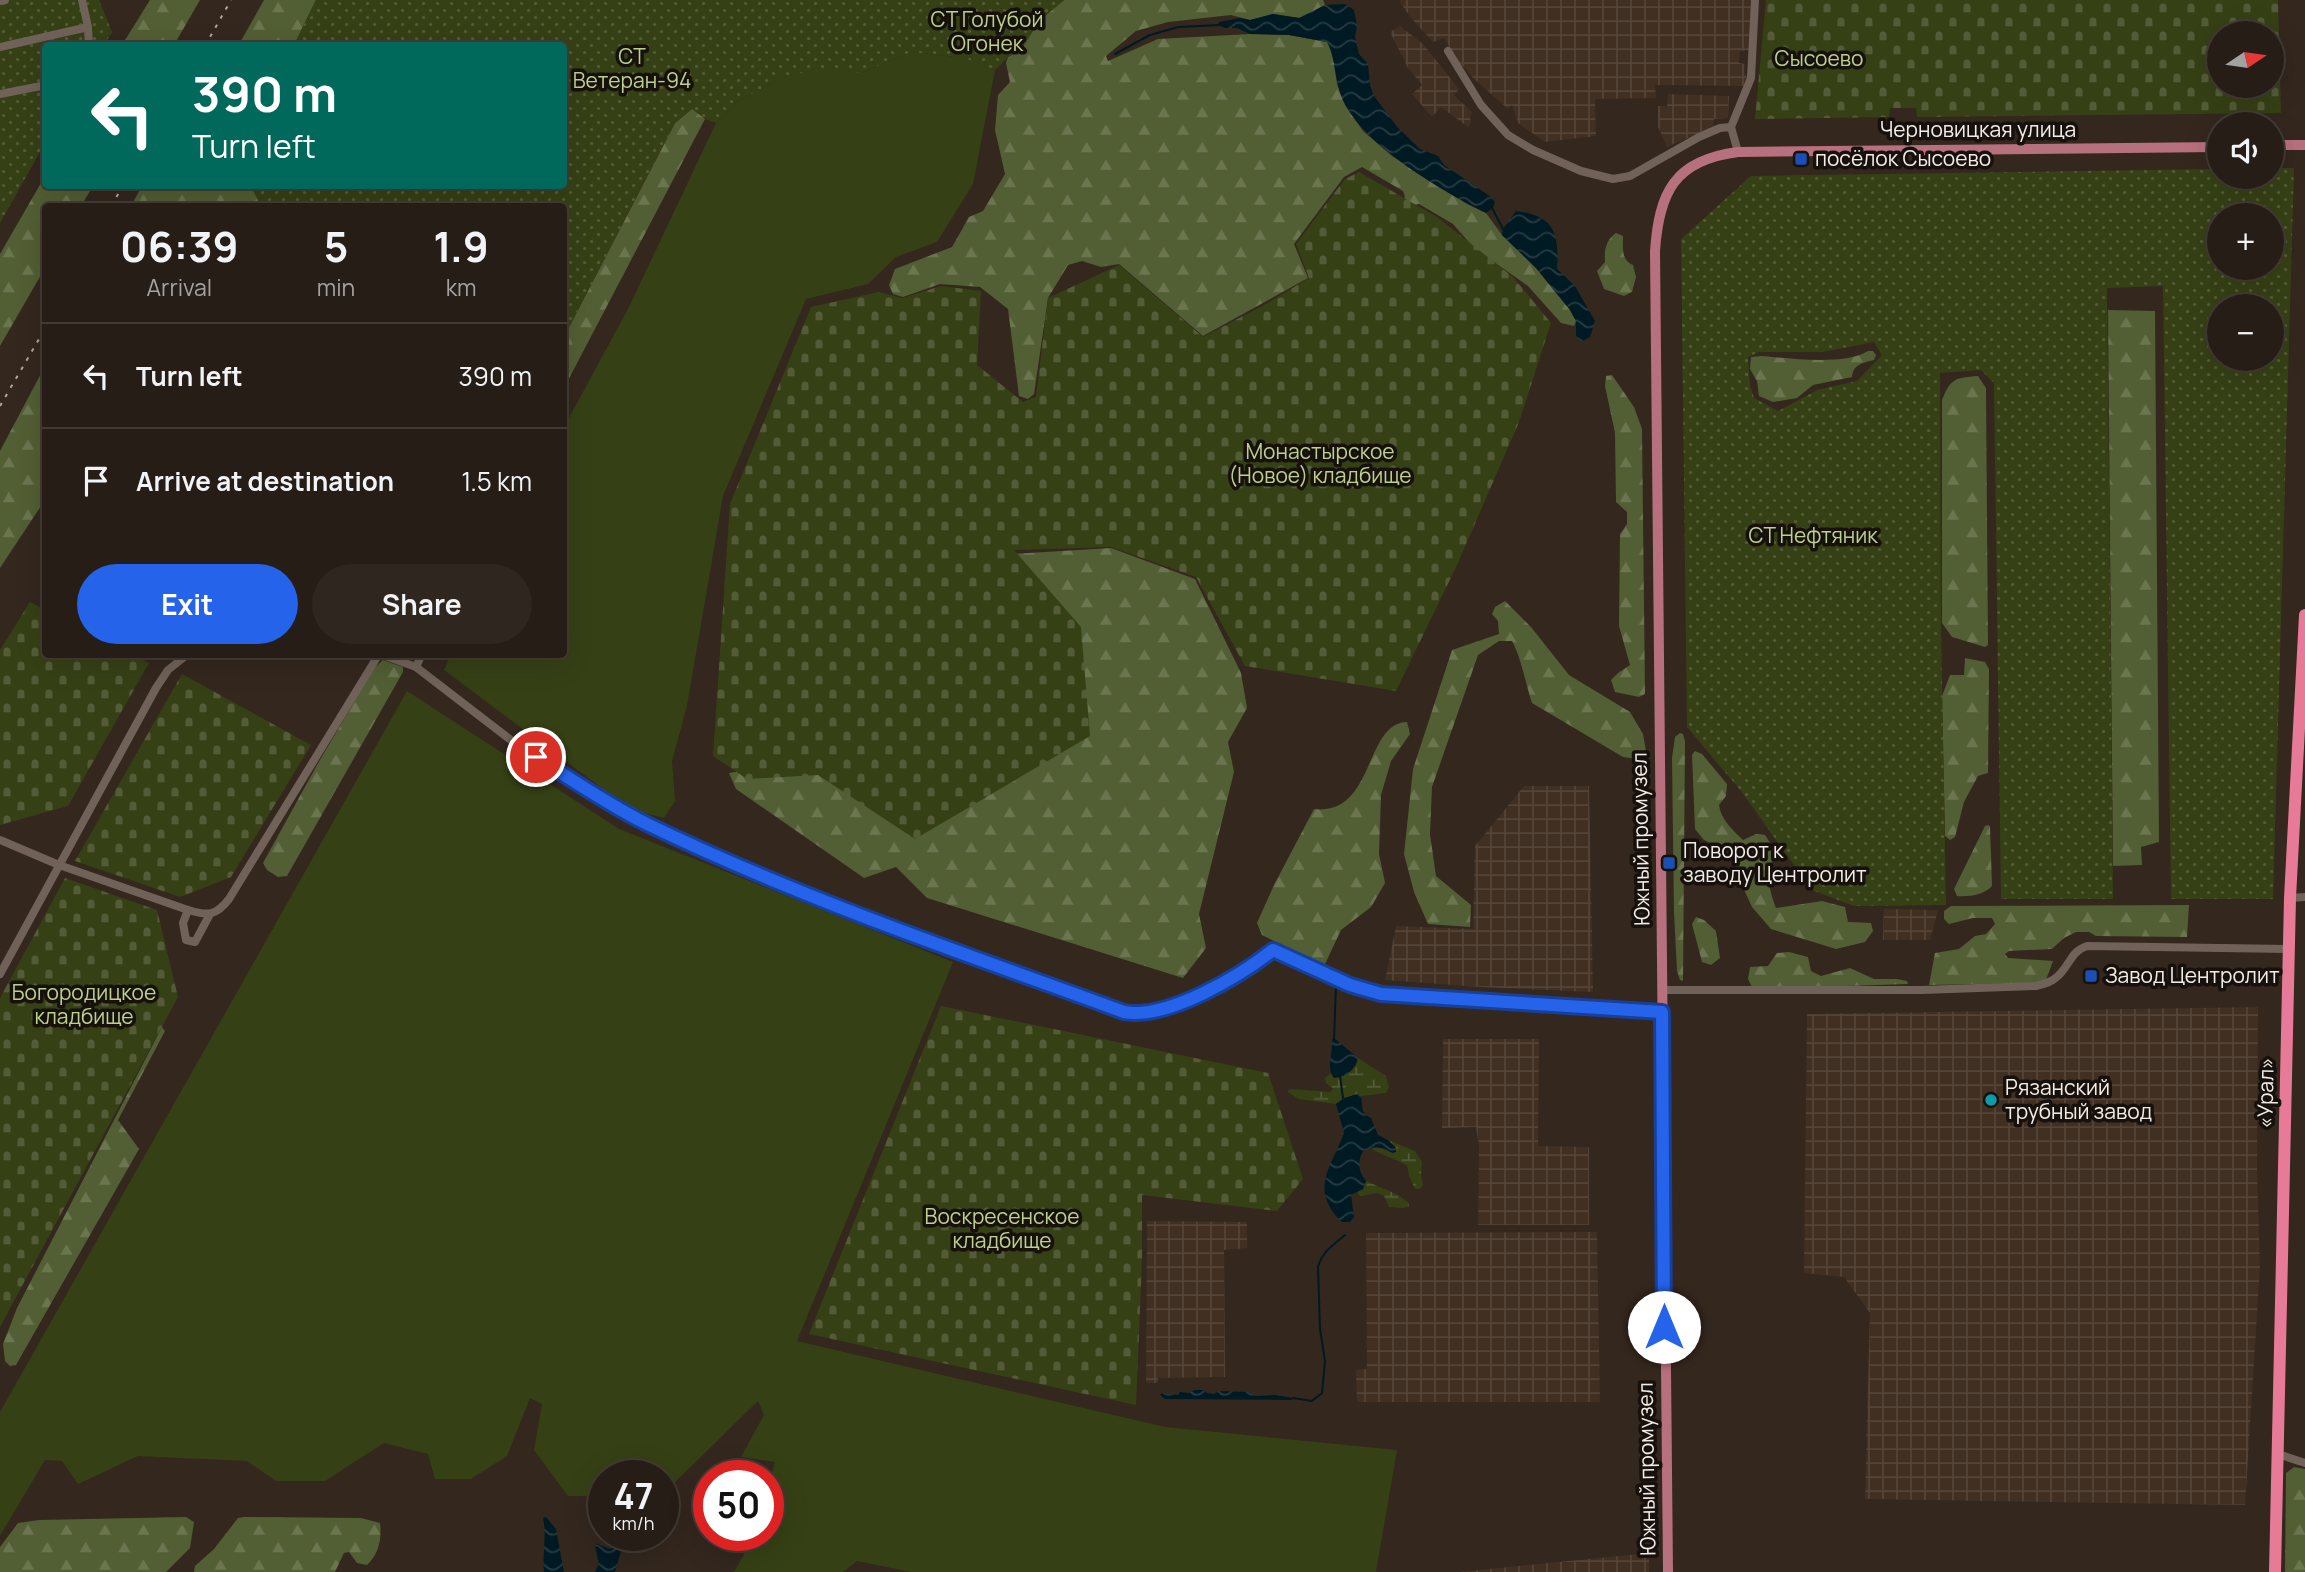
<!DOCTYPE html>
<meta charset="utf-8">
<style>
:root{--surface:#261d16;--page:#2e261f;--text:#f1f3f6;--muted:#a4a2a1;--line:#423b35;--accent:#2563eb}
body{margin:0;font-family:Manrope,sans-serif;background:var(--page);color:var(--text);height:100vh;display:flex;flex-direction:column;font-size:26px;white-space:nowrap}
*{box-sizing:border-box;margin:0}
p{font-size:23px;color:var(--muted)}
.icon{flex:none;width:38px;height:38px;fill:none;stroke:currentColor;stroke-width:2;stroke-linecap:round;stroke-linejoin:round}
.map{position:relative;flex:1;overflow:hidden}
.side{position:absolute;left:42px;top:203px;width:525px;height:455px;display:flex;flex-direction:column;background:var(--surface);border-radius:7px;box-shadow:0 7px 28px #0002,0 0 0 2px var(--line)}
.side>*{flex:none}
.guide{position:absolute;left:42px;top:42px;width:525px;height:147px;border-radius:7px;box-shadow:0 7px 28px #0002,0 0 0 2px var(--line);background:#00695c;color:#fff;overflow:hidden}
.needle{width:46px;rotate:77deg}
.controls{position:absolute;left:2207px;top:21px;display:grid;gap:14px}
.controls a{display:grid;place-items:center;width:77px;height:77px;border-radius:50%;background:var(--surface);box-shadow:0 7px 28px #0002,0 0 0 2px var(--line);font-size:35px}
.speed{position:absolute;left:588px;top:1460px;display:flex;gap:14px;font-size:35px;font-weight:700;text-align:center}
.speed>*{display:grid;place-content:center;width:91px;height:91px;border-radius:50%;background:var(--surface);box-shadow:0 7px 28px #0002,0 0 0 2px var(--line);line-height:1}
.speed small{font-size:18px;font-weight:400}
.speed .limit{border:10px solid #d22;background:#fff;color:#111}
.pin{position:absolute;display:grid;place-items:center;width:60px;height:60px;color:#fff;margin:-30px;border:4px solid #fff;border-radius:50%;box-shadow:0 2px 7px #0007}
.me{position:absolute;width:77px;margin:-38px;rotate:0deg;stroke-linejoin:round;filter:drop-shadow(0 0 5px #0008)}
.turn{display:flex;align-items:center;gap:24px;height:147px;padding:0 35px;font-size:32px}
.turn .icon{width:91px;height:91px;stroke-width:2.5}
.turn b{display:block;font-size:49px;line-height:60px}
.eta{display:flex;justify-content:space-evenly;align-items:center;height:119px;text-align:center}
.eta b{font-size:42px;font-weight:700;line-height:49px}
.primary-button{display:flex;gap:14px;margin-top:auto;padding:14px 35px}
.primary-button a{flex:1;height:80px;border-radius:42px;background:var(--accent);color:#fff;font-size:28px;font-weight:700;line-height:80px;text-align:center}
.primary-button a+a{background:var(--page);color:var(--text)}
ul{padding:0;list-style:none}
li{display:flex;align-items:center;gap:21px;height:105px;padding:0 35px;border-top:2px solid var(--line)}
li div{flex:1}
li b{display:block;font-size:26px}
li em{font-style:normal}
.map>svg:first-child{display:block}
</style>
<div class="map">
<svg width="2305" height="1572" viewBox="0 0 2305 1572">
<defs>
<pattern id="industrial-grid" width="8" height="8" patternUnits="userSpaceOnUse" patternTransform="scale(1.75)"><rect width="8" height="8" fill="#412f22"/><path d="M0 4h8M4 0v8" fill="none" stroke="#544337"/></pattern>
<pattern id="forest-firs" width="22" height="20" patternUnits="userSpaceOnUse" patternTransform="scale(1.75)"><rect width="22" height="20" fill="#525e33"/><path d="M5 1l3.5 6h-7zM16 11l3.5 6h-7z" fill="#6b7550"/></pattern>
<pattern id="wetland-marsh" width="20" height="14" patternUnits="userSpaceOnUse" patternTransform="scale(1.75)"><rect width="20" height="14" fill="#364015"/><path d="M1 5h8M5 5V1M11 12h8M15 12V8" fill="none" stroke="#545c37"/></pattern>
<pattern id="cemetery-stones" width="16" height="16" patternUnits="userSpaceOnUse" patternTransform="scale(1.75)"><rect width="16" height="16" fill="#364015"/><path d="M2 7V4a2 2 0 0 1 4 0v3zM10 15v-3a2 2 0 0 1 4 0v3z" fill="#545c37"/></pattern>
<pattern id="garden-dots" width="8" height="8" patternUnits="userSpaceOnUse" patternTransform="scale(1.75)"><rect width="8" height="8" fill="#364015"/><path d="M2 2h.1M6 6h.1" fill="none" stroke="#545c37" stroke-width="1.8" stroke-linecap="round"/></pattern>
<pattern id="water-waves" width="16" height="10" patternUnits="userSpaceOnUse" patternTransform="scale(1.75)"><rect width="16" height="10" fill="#001a23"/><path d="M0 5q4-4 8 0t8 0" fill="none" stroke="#263b43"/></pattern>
</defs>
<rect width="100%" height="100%" fill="#33271e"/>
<g fill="url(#industrial-grid)">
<polygon points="1399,0 1751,0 1749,50 1740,51 1739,63 1745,64 1744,74 1747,74 1746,81 1744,86 1655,85 1656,98 1595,99 1596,136 1545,142 1518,123 1512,105 1508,109 1470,75 1467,70 1458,62 1444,38 1433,42 1410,17"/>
<polygon points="1400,26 1423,44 1459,89 1454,95 1473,113 1470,116 1471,123 1468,127 1441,107 1432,117 1412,94 1422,85 1408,68 1390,32"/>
<polygon points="1668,94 1729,96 1728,118 1714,119 1713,127 1667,147 1658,127 1658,106 1667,106"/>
<polygon points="1524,786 1589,786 1593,992 1480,987 1385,980 1396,926 1473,929 1475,846"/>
<polygon points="1884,909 1938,910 1930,940 1883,940"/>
<polygon points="2258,1007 2257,1172 2260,1266 2245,1505 1865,1499 1870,1313 1844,1277 1804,1273 1807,1014"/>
<polygon points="1443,1039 1539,1039 1538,1146 1589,1147 1589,1225 1478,1225 1479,1146 1476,1127 1442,1128"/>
<polygon points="1147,1221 1247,1222 1247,1248 1224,1250 1225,1377 1158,1378 1158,1383 1146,1383"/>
<polygon points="1597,1232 1600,1402 1357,1402 1356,1370 1367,1369 1366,1233"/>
<polygon points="1649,1553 1649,1572 1460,1572"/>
</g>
<g fill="#364015">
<polygon points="911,52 965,58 995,70 973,184 937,242 896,257 868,284 806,299 723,496 687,706 672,761 675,801 664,818 631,810 444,670 451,655 564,654 564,427 629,307 716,123 737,102 780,79 819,67 861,73"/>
<polygon points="407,691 619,829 953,962 797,1341 1165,1427 1397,1450 1376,1572 911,1572 857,1561 843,1572 734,1572 755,1535 768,1535 768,1487 775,1462 741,1457 764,1415 758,1401 663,1494 663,1475 604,1475 604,1496 568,1496 534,1450 542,1404 530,1398 507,1456 471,1479 435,1479 428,1454 384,1443 325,1481 276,1481 247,1461 138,1456 78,1484 62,1461 45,1460 0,1536 0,1412"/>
</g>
<g fill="url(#forest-firs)">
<polygon points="150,0 200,0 174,45 122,45"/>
<polygon points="264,0 316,0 294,45 238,46"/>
<polygon points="1064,0 1323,0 1325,5 1300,18 1273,14 1250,20 1231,15 1168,22 1136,31 1106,56 1108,61 1158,39 1250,34 1289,35 1327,42 1332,50 1337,84 1345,105 1363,131 1392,156 1467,204 1486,213 1502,235 1536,268 1570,310 1576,321 1574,326 1561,323 1528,286 1474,248 1453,224 1419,204 1391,209 1405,197 1403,191 1362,167 1344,177 1294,244 1308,278 1203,336 1119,264 1101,267 1082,261 1068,265 1048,298 1034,394 1028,399 1019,396 1008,309 980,287 940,284 903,297 893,294 889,285 895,269 952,247 969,217 983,211 1005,174 995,130 998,95 1010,82 1006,63 1008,57 1021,50 1039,21"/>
<polygon points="693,108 705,119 564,388 564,337 675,123"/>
<polygon points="45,176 46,186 93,186 81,206 46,206 45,268 0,346 0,254"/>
<polygon points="142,186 251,186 261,206 202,206 199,203 197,206 131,206"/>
<path d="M1616 233 1623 236C1623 248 1621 260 1633 265L1636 277 1632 292 1624 296 1604 289 1597 271 1605 262C1604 250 1606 240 1616 233Z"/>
<polygon points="2108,310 2155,311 2159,842 2141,847 2142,865 2113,866"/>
<path d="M1868 351H1873L1876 355 1874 360C1863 363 1853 364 1852 377L1813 385 1797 398 1773 402 1759 396 1757 381 1750 369 1751 357 1761 356C1788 358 1845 366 1868 351Z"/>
<polygon points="45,366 45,500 0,568 0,451"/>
<polygon points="1612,375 1634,407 1642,429 1645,694 1639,697 1615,692 1611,680 1618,673 1630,665 1619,626 1620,534 1627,524 1627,512 1616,502 1615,433 1605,386 1606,376"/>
<path d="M1978 376 1986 388 1988 645 1985 647 1952 637 1942 623V400C1951 378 1955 378 1978 376Z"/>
<polygon points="1111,548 1195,579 1241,673 1247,708 1228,742 1234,772 1199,914 1206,948 1183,978 927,898 896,867 864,878 736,789 729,773 766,766 1013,554"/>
<path d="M1505 601 1531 627 1569 675 1630 712 1643 734 1647 757 1643 760 1623 757 1532 703C1525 682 1522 660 1512 641H1499L1478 655 1432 787 1430 834 1436 876 1471 905 1470 927 1428 924 1414 892 1404 854 1413 769 1452 650 1499 634 1498 621 1492 614 1495 607Z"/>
<polygon points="1965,658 1985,662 1989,669 1988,773 1978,776 1964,802 1955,837 1950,840 1945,836 1942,696 1950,675 1964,675"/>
<polygon points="383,660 403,667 403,672 287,876 278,877 267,870 263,863 317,765 374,668"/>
<path d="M1407 722 1410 734 1391 761 1381 795 1379 854 1385 883 1371 907 1341 930 1325 964H1320L1262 935 1257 923 1274 885 1314 809C1375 816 1364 723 1407 722Z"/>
<polygon points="1680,733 1683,734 1685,741 1683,981 1680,980 1677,971 1674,912 1672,758 1675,737"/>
<path d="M1695 751 1702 754 1727 784 1726 796 1719 805C1721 820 1733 830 1743 840L1756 834 1765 835 1776 852C1766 872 1768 888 1776 908L1822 901 1845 907 1848 922 1871 923 1873 931 1865 942 1836 949 1771 929 1752 907 1726 850 1704 840 1695 829 1692 755Z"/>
<path d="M1989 825 1990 827 1992 886C1984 895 1969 897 1957 896L1954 889 1985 826Z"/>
<polygon points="2189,905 2187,937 2096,936 2089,932 2076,932 2064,938 2052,949 2009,951 2005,954 2008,958 2053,961 2046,980 2038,983 1929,985 1935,953 1959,949 1975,936 1986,934 1995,924 1992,918 1973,918 1949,924 1944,919 1944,911 1951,906"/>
<polygon points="1696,917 1704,920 1716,931 1720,958 1711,965 1702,962 1692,924"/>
<polygon points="1789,952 1808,957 1811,971 1821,976 1850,968 1874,979 1897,979 1907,981 1908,984 1753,989 1748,979 1750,967 1768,966 1777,953"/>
<polygon points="162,1027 165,1031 118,1120 139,1149 16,1365 10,1366 5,1361 3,1344 17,1308"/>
<polygon points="2294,1467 2305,1469 2305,1572 2285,1572 2286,1473"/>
<polygon points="186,1517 194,1522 190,1548 166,1572 0,1572 0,1547 18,1523 39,1520"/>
<path d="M245 1517 361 1518 380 1523C382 1538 379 1554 367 1565L357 1563 349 1552 344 1553 335 1572H194L195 1566 214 1549 238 1518Z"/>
</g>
<g fill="url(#wetland-marsh)">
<polygon points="1358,1058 1386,1076 1389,1087 1386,1093 1361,1096 1358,1094 1344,1098 1336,1104 1298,1099 1288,1092 1288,1090 1292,1089 1330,1092 1333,1089 1326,1083 1325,1078 1331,1073 1334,1077 1356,1065"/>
<polygon points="1388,1140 1415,1151 1422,1162 1421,1175 1423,1185 1420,1189 1415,1189 1409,1176 1407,1165 1373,1150 1373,1146 1381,1146 1393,1153 1396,1148"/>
<polygon points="1366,1181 1396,1194 1408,1202 1409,1206 1404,1208 1389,1207 1384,1196 1377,1193 1361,1196 1358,1194 1358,1191 1363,1189"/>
</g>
<g fill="url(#cemetery-stones)" fill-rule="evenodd">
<path d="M1766 0H2278L2281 113 1917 117 1916 108H1890L1889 117 1755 119ZM2219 33H2272V86H2219Z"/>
<polygon points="1359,172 1437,217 1513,277 1551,323 1519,422 1458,563 1396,691 1245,666 1196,577 1111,547 1014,550 1081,627 1090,736 915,839 818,775 747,779 713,756 730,504 811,307 879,292 902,298 941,286 981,291 977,365 1023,402 1036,397 1048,298 1119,265 1203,337 1266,304 1309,278 1296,244 1345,179"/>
<polygon points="30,602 45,610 46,654 132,655 149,663 68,806 0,825 0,650"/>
<polygon points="182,674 311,745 231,877 180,897 75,861"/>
<polygon points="65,878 157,910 178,997 0,1327 0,998"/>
<polygon points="941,1006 1268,1073 1303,1179 1277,1211 1142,1195 1142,1260 1136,1405 809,1334"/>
</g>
<g fill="url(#garden-dots)" fill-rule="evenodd">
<polygon points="0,0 99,0 112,32 104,45 46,46 45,143 0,223"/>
<polygon points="316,0 1064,0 1039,21 1021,50 1008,57 995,70 965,58 911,52 861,73 819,68 780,79 737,102 716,123 705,119 692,109 675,123 564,337 564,206 261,206 251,186 564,186 564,46 294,45"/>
<path d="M2272 168H2294L2273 899H2171L2163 286 2107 288 2113 899H2001L1994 383 1981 370 1940 373 1941 628 1946 905 1854 906 1812 890 1741 791 1687 727 1681 239 1751 176 2219 169V177H2272ZM2272 215V268H2219V215ZM2272 306V359H2219V306ZM1874 342 1882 355 1857 381 1817 390 1778 411 1754 398 1750 385 1748 357 1759 352H1823Z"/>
</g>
<g fill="url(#water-waves)">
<path d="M1345 4 1354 10 1357 26 1355 37 1359 54 1368 64 1370 85 1374 96 1398 128 1420 149 1438 156 1444 165 1491 197 1495 202 1493 208 1486 213C1442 191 1367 147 1345 104 1334 84 1337 61 1327 42L1289 35 1250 34 1237 28H1225L1218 25 1219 22 1240 18 1250 20 1273 14 1299 18 1325 5Z"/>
<path d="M1516 211C1555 216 1559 233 1557 269L1575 286 1595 321 1590 337 1581 342 1576 336V321L1570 310 1536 268 1502 235 1503 229Z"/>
<path d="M1334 1038 1358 1058C1355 1070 1347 1077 1334 1078 1326 1068 1333 1053 1332 1040Z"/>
<path d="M1358 1094 1361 1096C1363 1105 1360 1113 1371 1118L1378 1135 1388 1140 1396 1148V1152L1393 1153C1381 1147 1376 1145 1363 1151 1357 1162 1358 1171 1366 1181L1363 1189 1351 1195 1354 1217 1350 1222H1342C1309 1189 1331 1168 1344 1133L1336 1104 1344 1098Z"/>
<polygon points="1195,1390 1204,1390 1207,1393 1214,1394 1219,1391 1248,1392 1256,1396 1276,1395 1293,1398 1292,1400 1165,1399 1160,1395 1162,1393 1178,1395 1180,1392 1189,1393"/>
<path d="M546 1517 556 1529 564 1572H544C542 1554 547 1536 543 1518Z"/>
<polygon points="621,1542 621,1551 615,1572 595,1572 599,1564 595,1546 597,1544 610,1549"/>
</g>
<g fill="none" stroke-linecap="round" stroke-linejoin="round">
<g stroke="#001a23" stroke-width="2">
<polyline points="1115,54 1150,35 1178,27 1220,25"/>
<polyline points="1492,208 1503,229"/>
<polyline points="1334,1039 1336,985"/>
<polyline points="1340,1076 1343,1098"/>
<path d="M1293 1398 1312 1401 1322 1393 1325 1361 1320 1329 1318 1267C1322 1252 1333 1245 1345 1235"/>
</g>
<g stroke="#706258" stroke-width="8">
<polyline points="82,0 88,27"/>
<polyline points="0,1 5,0"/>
<polyline points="0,47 88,27 89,46"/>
<polyline points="1448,51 1481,105 1508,135 1533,150 1581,171 1613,179 1630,176 1699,137 1720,128 1731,127 1738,152"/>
<polyline points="0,94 46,85"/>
<polyline points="1731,127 1751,78 1755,0"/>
<path d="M380 654 416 667 516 744 575 782 644 822 803 894 967 956 1124 1012C1166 1020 1241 976 1273 950L1350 985 1381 994 1662 1012"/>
<polyline points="416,667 422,654"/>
<path d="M0 840 59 865 188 910C208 916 216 916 229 899L379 654"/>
<polyline points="2290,898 2305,897"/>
<polyline points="188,910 183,923 186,940 195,942 210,914"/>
<polyline points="0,974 156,688 168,670 188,654"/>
<path d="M1662 990H1922L2036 986C2045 984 2052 982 2058 976 2070 965 2071 951 2087 946L2289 949"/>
<polyline points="2278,1454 2305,1463"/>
</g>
<g stroke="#b7707e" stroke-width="10">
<polyline points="2272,145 2305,145"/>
<path d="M1668 1572 1655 251C1659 193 1674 160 1738 152L2219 147"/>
</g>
<polyline stroke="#e67a97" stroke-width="12" points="2275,1572 2290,898 2305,615"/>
<g stroke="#b0a69f" stroke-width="2" stroke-dasharray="3.5 7" stroke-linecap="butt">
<polyline points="205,46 231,0"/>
<polyline points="111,206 123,186"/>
<polyline points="0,406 46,327"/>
</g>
</g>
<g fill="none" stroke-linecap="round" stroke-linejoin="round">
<defs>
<path id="route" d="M536 757C571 779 607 804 645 823 799 898 963 953 1124 1012 1167 1020 1240 976 1273 950L1350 985 1381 994 1662 1012 1664 1327"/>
</defs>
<use href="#route" stroke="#184099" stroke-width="18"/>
<use href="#route" stroke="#2563eb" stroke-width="12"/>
</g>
<g fill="#1a4fb4" stroke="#16110d" stroke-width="2.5">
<rect x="1794" y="152" width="14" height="14" rx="3.5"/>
<rect x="1662" y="856" width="14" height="14" rx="3.5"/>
<rect x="2084" y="969" width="14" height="14" rx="3.5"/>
</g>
<circle fill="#0f9aa8" stroke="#16110d" stroke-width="2.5" cx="1991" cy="1100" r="7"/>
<g text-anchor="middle" stroke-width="7" stroke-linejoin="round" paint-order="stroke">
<g font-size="21" fill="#bdd18a" stroke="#16110d">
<text x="987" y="27">СТ Голубой<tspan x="987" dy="24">Огонек</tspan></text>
<text x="632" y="64">СТ<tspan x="632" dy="24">Ветеран-94</tspan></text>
<text x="1819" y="66">Сысоево</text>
<text x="1320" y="459">Монастырское<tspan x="1320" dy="24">(Новое) кладбище</tspan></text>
<text x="1813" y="543">СТ Нефтяник</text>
<text x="84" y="1000">Богородицкое<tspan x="84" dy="24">кладбище</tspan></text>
<text x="1002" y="1224">Воскресенское<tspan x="1002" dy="24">кладбище</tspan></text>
</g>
<g font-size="21" fill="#f3ebe5" stroke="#16110d">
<text x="1978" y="137">Черновицкая улица</text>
<text transform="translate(1641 839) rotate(-91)" y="7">Южный промузел</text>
<text transform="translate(2266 1093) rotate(-89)" y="7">«Урал»</text>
<text transform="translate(1647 1469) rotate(-91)" y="7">Южный промузел</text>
</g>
<g font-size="21" fill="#f3ebe5" stroke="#16110d" text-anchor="start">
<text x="1815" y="166">посёлок Сысоево</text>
<text x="1683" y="858">Поворот к<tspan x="1683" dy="24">заводу Центролит</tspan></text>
<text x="2105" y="983">Завод Центролит</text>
<text x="2005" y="1095">Рязанский<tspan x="2005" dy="24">трубный завод</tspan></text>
</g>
</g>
</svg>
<div class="controls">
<a><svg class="needle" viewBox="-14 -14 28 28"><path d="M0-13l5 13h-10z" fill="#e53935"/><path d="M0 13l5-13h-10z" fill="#a4a2a1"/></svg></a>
<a><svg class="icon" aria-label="sound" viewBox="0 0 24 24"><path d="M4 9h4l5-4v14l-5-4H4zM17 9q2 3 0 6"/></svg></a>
<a>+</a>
<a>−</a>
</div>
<div class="speed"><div>47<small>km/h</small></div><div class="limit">50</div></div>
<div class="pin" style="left:536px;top:757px;background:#d93025"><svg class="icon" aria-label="arrive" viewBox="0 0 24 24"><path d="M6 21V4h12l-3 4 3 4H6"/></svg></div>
<svg class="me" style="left:1664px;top:1327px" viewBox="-20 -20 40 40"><circle r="19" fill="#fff"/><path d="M0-13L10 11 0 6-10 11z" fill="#2563eb"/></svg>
<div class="guide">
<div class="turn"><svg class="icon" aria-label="left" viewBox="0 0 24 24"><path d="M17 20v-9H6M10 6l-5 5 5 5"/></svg><div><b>390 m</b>Turn left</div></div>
</div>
<section class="side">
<div class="eta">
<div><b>06:39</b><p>Arrival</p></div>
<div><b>5</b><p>min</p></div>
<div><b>1.9</b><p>km</p></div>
</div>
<ul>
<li><svg class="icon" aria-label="left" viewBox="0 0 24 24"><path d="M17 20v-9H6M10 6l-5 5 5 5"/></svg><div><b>Turn left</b></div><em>390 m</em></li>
<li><svg class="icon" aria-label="arrive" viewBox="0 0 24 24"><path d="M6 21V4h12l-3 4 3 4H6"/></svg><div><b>Arrive at destination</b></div><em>1.5 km</em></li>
</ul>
<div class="primary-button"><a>Exit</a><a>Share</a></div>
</section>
</div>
